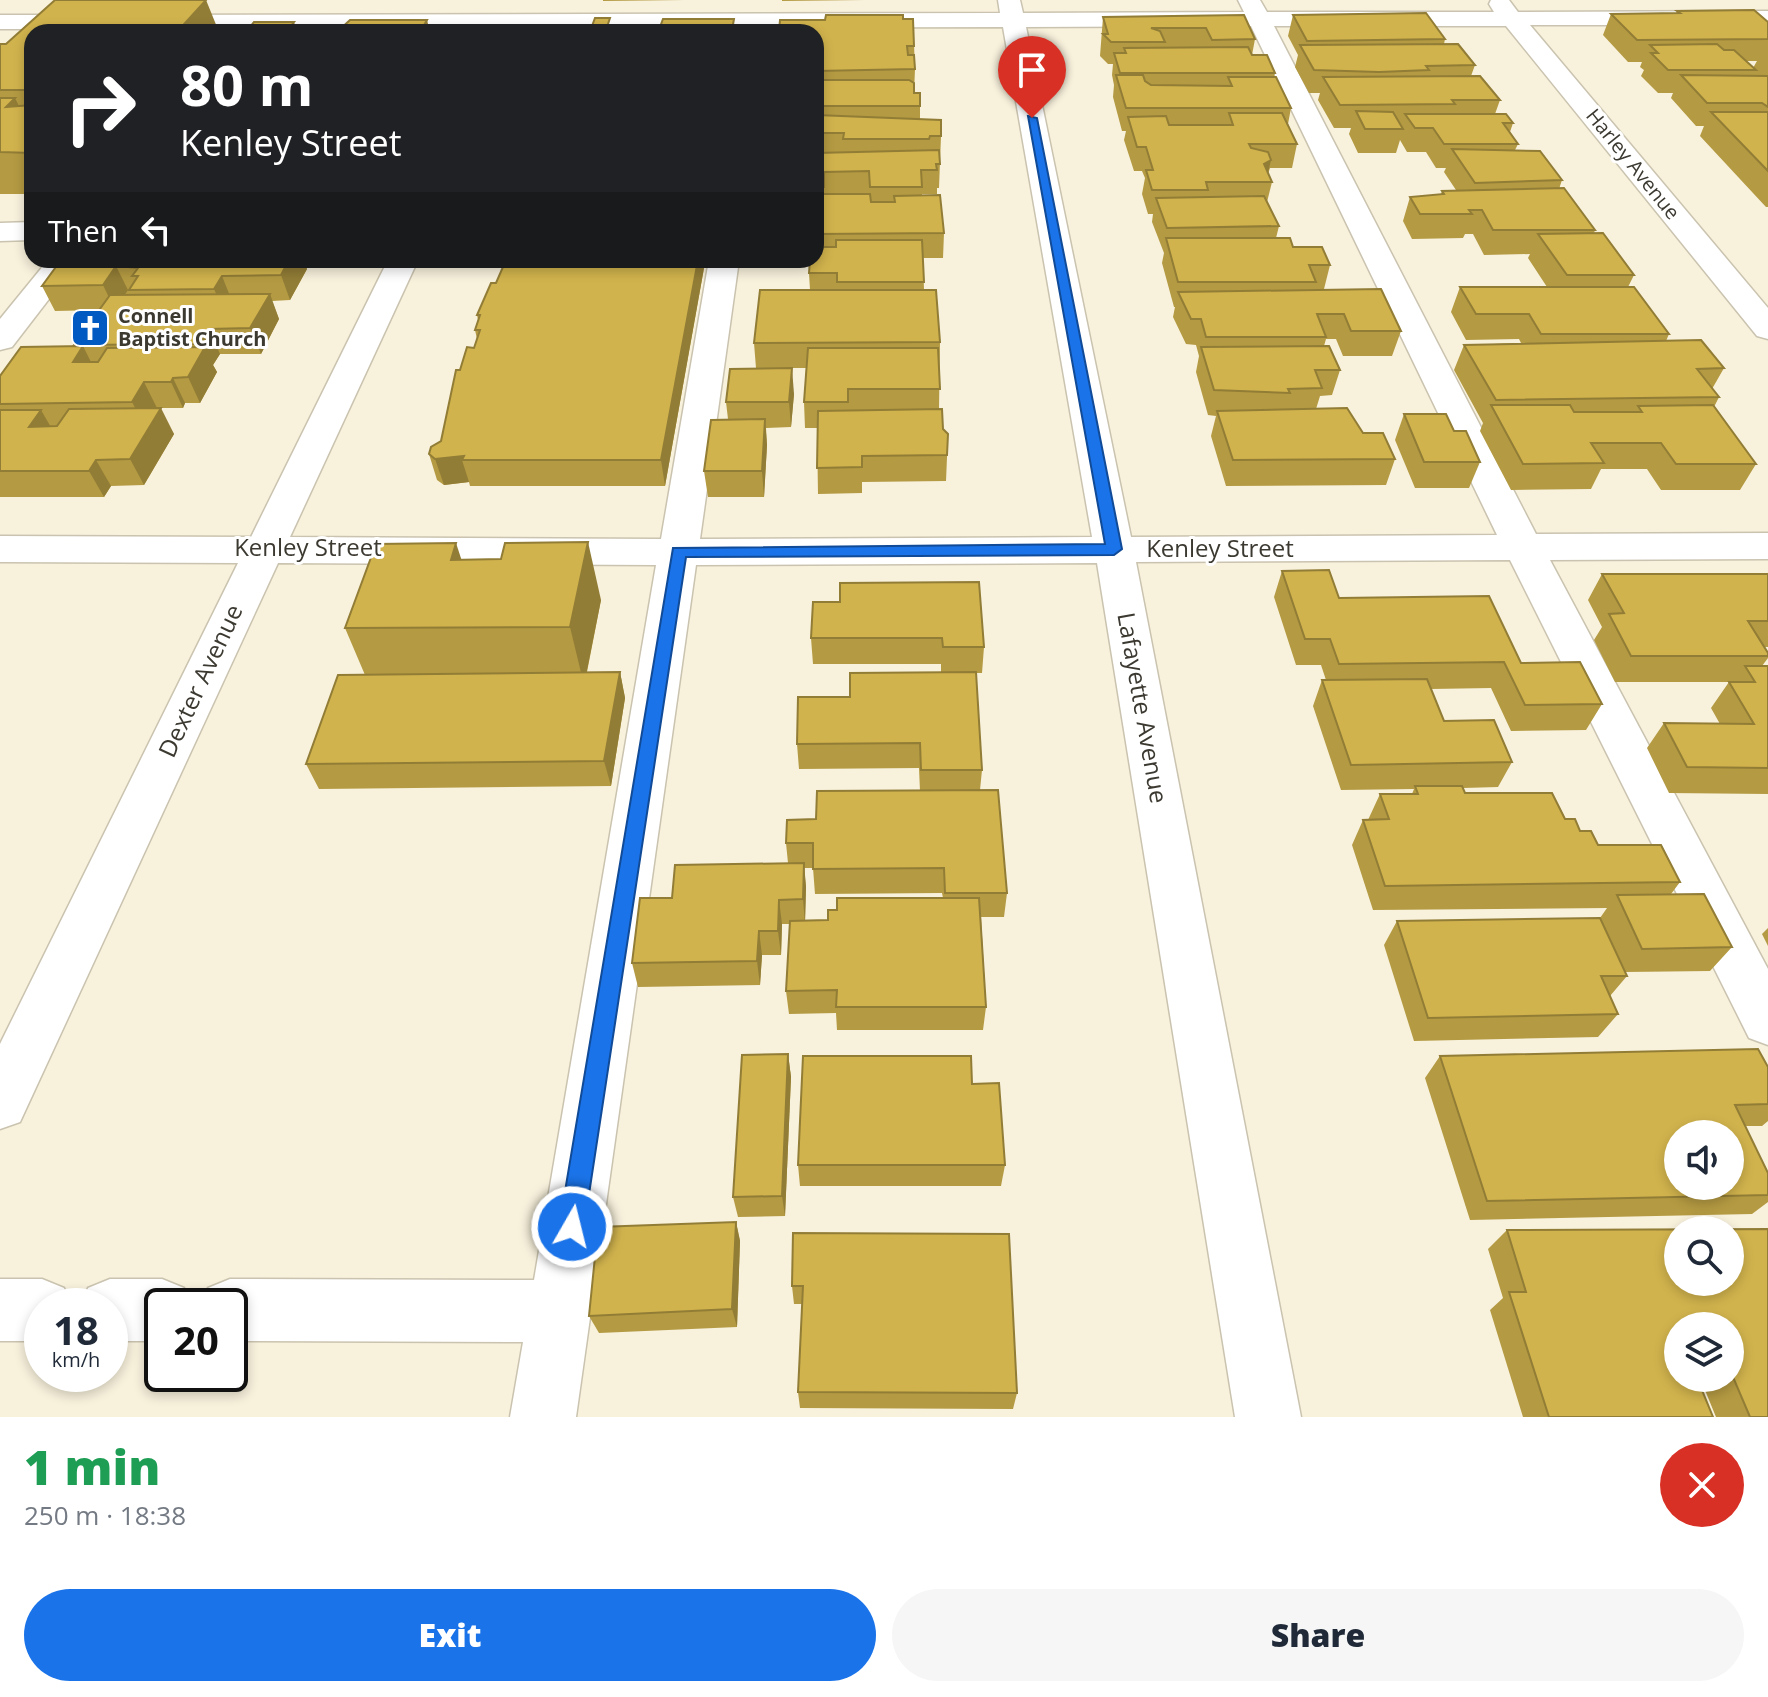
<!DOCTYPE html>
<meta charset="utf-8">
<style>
:root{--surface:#fff;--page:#f6f6f7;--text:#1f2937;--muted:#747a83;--accent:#1a73e8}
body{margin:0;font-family:"Open Sans",sans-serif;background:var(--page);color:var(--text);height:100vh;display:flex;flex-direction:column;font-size:30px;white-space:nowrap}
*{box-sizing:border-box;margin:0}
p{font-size:26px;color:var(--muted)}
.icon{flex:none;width:44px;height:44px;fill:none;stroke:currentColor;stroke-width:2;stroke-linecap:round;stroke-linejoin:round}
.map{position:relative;height:1417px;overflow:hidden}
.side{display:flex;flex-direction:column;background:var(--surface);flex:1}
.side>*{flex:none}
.top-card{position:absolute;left:24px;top:24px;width:800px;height:244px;border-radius:24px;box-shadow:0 4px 12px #0003;background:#202124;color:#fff;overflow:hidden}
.fabs{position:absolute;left:1664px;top:1120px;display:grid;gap:16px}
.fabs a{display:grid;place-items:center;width:80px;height:80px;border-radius:50%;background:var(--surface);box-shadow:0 4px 12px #0003;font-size:40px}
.speed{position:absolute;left:24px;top:1288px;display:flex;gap:16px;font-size:40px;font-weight:700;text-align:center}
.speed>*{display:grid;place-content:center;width:104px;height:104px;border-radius:50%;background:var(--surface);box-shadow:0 4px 12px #0003;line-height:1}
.speed small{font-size:20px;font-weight:400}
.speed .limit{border:4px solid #111;border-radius:12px;background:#fff;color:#111}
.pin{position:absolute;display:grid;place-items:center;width:68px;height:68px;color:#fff;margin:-82px -34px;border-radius:50% 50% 50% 0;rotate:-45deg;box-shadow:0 0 8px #0007}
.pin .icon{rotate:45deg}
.me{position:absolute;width:88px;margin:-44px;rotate:8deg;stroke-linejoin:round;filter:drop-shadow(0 0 6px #0008)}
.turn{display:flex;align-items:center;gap:28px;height:168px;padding:0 24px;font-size:36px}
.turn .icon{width:104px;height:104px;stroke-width:2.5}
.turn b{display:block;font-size:56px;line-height:68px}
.then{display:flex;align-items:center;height:76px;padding:0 24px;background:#0003;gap:16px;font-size:30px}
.round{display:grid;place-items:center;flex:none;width:84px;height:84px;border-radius:42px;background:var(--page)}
.headline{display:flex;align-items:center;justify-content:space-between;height:136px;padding:0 24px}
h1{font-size:48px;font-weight:800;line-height:60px;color:#1e9e55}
.primary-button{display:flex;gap:16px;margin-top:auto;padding:16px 24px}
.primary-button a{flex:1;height:92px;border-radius:48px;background:var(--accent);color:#fff;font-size:32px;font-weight:800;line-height:92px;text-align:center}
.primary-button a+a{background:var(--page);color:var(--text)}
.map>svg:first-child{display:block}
</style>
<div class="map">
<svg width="1768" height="1417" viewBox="0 0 1768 1417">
<rect width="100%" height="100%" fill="#f8f1dc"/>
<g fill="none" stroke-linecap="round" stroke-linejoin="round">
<defs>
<g id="minor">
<path d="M998 0H1020L1023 13 1244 12 1238 0H1260L1267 12H1494L1489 4 1491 0H1509L1518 12 1768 11V25H1530L1768 308V339L1757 336 1506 26H1274L1536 534 1768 533V559L1550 560 1768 969V1045L1749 1038 1510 560 1136 562 1301 1417H1235L1097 563 696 565 576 1417H510L523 1342 230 1341V1306H201L208 1288 230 1279 534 1280 656 565 278 563 20 1122 0 1129V1044L238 563 0 562V536L251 537 388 260H418L290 537 661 539 709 260H739L700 539 1092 537 1003 27 154 29 142 22 154 15 1000 13ZM1251 26 1497 535 1131 537 1026 27Z"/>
<polygon points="0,15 90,15 102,22 90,29 0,29"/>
<polygon points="32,222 32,240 0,241 0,223"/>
<polygon points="48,260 79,260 12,347 0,350 0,319"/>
<polygon points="0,1279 42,1279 64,1288 71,1306 42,1306 42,1341 0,1341"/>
<polygon points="110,1279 162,1279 184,1288 191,1306 162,1306 162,1341 110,1341 110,1306 81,1306 88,1288"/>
</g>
</defs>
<use href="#minor" stroke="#cac3af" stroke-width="3"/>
<use href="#minor" fill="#fff" fill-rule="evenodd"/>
</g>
<g fill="#b49a42" fill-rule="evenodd">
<polygon points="603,0 684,0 603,1"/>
<polygon points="782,0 864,0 782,1"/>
<path d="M1677 11 1768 22V207H1766L1700 136 1704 126H1696L1671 98 1673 93H1658L1641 76 1644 70 1640 67 1642 62H1628L1603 35 1611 14 1676 13ZM1746 61H1757L1753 68Z"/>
<polygon points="1244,15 1255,39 1252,55 1275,73 1274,77 1291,108 1288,124 1297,144 1292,168 1270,168 1268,174 1272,182 1267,202 1279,226 1276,238 1330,265 1324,289 1401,331 1392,356 1343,356 1336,339 1326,339 1324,346 1340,370 1332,395 1320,396 1316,409 1363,433 1395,459 1386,485 1226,486 1211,436 1216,416 1208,415 1196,372 1199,356 1196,345 1186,344 1173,317 1175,307 1174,307 1162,263 1164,253 1152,222 1153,214 1148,214 1142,194 1145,178 1142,171 1134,171 1124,140 1126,131 1122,131 1113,97 1114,85 1112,75 1113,64 1108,64 1100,56 1103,17"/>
<polygon points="1293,15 1445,39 1444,44 1475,65 1471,76 1500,100 1495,114 1513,123 1510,132 1518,144 1515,150 1562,180 1559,189 1595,230 1594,233 1634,275 1628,287 1669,334 1666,341 1724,368 1712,389 1719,397 1714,407 1756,464 1740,490 1661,490 1647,469 1601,469 1591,489 1511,490 1480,431 1483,423 1454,370 1464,345 1521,343 1519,339 1466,340 1451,312 1460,287 1547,287 1528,258 1530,254 1484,255 1473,234 1465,234 1463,238 1412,239 1403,221 1410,197 1441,194 1442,191 1456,190 1444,172 1446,168 1436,168 1426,152 1407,152 1400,140 1396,153 1358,153 1349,134 1351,128 1334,128 1318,100 1320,93 1309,93 1295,67 1298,55 1288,36"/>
<polygon points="903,19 913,19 915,69 914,93 920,93 920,119 941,136 939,188 937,188 937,194 922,194 922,195 944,233 943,258 923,258 924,290 940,342 939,409 943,429 948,434 946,481 862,482 862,493 818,494 817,428 805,428 804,402 806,368 756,368 754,343 810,290 809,273 816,260 816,32"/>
<polygon points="32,32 32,194 0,194 0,44 6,44"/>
<polygon points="61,260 303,260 307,269 290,300 272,301 279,319 261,354 220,354 213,365 217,372 200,403 185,403 183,408 157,408 174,434 144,485 111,486 104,497 0,497 0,376 75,346 74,345 100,310 55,311 42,286"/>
<polygon points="646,265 704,268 665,486 470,486 469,482 444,485 437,480 429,454 441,441 460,370 474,348 477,339 475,330 478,320 477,315 496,283"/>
<polygon points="794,394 791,427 766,428 767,445 764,497 708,497 704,471 728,419 726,402"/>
<polygon points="1404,414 1454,431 1480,462 1469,488 1415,488 1395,440"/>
<polygon points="461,560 601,600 587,672 620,672 625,698 611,786 319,789 306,764 365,675 345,628"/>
<polygon points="1282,571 1339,598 1521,663 1602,704 1586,730 1511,731 1491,688 1431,689 1444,721 1512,762 1498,787 1463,788 1465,793 1565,819 1598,845 1680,882 1671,894 1732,947 1710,971 1625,972 1627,976 1610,996 1618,1014 1598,1037 1414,1041 1384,945 1397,921 1600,918 1607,908 1373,910 1352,845 1363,820 1368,820 1380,794 1412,794 1414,789 1341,790 1313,706 1322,680 1326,680 1321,665 1296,665 1274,597"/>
<polygon points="1602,574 1768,574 1768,647 1764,647 1768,653 1768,658 1762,666 1768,666 1768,794 1669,793 1647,748 1664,723 1720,724 1711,708 1729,682 1734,682 1615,682 1594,640 1602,627 1588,600"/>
<path d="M813 602 984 647 982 673H976L982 770 980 790 1007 893 1004 917H981L986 1007 983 1030H837L836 1013 789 1014 786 991 790 924H782L781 955H762L760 985 638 987 632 963 672 898 788 863 786 843 816 819 920 791 919 768 799 769 797 744 850 697 941 673V664H813L811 638ZM804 868H813L815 894 942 893 943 898 837 910 828 920H805L806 887Z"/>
<polygon points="1768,928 1768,946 1762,934"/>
<polygon points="788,1054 791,1077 785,1216 738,1217 733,1197"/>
<polygon points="1440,1056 1768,1067 1768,1121 1762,1126 1745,1126 1768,1173 1768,1202 1752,1214 1470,1220 1425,1078"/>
<polygon points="972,1084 1005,1165 1001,1186 800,1186 798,1165"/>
<polygon points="736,1222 740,1241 737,1327 599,1333 589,1316"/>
<polygon points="1768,1229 1768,1417 1716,1417 1700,1378 1730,1378 1730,1326 1678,1326 1678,1378 1713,1417 1523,1417 1490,1310 1503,1298 1488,1249 1507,1230"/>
<polygon points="793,1233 1017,1393 1013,1409 800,1408 798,1392 802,1304 794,1304 792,1286"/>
</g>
<g fill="#927d36">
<polygon points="206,0 219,32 177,32"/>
<polygon points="427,20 430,32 420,32"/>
<polygon points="294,22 297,32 286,32"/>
<polygon points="15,98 32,132 6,107"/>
<polygon points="1271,160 1266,182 1264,164"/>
<polygon points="289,260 303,260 307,269 290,300 281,275"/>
<polygon points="623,260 629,260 631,270 621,270"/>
<polygon points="698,260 703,260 704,268 665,486 661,460"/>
<polygon points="116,266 128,290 115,310 103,285"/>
<polygon points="222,276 232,301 225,314 214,289"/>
<polygon points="270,294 279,319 261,354 250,328"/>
<polygon points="209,329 220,354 213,365 217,372 200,403 188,377 203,351 199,344"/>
<polygon points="83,346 96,372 73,362"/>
<polygon points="792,368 794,394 791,427 789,402"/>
<polygon points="173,378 185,403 183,408 171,382"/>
<polygon points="144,382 157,408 145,427 132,402"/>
<polygon points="161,408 174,434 144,485 130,459"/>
<polygon points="41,410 56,436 29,427"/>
<polygon points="765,419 767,445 764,497 762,471"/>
<polygon points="464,456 462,460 469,482 444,485 435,459"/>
<polygon points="96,460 111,486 104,497 89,471"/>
<polygon points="588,542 601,600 584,685 570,627"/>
<polygon points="456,543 475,601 451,560"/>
<polygon points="620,672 625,698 611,786 604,761"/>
<polygon points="804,863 806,887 805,924 803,899"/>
<polygon points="779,900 782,924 781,955 778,931"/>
<polygon points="759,931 762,955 760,985 757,961"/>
<polygon points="788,1054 791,1077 785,1216 782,1196"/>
<polygon points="736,1222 740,1241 737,1327 732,1309"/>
</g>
<g fill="#d1b34d" stroke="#927d36" stroke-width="2" fill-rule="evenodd">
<polygon points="55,0 206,0 177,32 32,32 32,90 0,90 0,44 6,44"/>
<polygon points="1754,10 1768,22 1768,39 1637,40 1611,14 1680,13 1677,11"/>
<polygon points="1426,13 1445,39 1307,41 1293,15"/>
<polygon points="826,15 903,15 903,19 913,19 914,46 907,46 908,55 914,55 915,69 816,71 816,32 779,32 780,20 825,20"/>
<polygon points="1244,15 1255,39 1212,40 1206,28 1151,28 1160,31 1165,42 1111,42 1103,34 1108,34 1103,17"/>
<polygon points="595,18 610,18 607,27 660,27 663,19 734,19 732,30 723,30 723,32 577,32 579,26 592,26"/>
<polygon points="350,20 427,20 420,32 337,32"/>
<polygon points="254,22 294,22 286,32 246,32"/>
<polygon points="1458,44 1475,65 1426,66 1429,70 1379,72 1314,70 1300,45"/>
<polygon points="1717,44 1724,50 1734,50 1756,70 1668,70 1651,53 1658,53 1650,45"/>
<polygon points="1248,47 1252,55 1267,55 1275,73 1120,73 1114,53 1126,53 1124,48"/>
<polygon points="1116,75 1143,75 1145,81 1151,85 1232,86 1228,77 1276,77 1291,108 1126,108"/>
<polygon points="1681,75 1768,76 1768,107 1762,103 1707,103"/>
<polygon points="1480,76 1500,100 1452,100 1455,104 1340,105 1323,77"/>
<polygon points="816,80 909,80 914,83 914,93 920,93 920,106 816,106"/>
<polygon points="0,98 15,98 6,107 32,105 32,153 0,152"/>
<polygon points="1356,111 1393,112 1403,129 1365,129"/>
<polygon points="1711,112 1768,112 1768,171"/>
<polygon points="1229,113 1282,113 1297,144 1249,144 1251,148 1268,152 1271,160 1264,164 1272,182 1206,182 1208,190 1152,190 1146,170 1153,170 1146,147 1137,147 1128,117 1166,116 1169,125 1233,125"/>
<polygon points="1405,114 1506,114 1513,123 1503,123 1518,144 1444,144 1433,128 1415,128"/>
<polygon points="816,115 941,120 941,136 930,136 929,139 843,139 844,133 816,133"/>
<polygon points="1452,149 1540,151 1562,180 1475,183"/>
<polygon points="939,150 940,164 936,164 937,170 921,170 922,187 870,187 869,171 824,172 824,187 816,187 816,153"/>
<polygon points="1564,188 1595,230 1493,230 1482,210 1469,210 1472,214 1420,214 1410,197 1444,194 1442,191"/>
<polygon points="816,194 870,194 871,202 895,202 894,196 940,195 944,233 816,234"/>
<polygon points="1264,196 1279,226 1167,228 1156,198"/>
<polygon points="1603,233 1634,275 1567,275 1538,234"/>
<polygon points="1166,238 1290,238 1293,247 1322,247 1330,265 1309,265 1316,282 1178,282"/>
<polygon points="836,240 922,240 924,282 837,282 837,273 809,273 810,260 816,260 816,247 836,247"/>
<polygon points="61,260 289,260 281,275 222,276 214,289 129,290 138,276 132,276 138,268 116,266 103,285 42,286"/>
<polygon points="506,260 623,260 622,265 627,265 629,260 645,260 643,265 648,265 649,260 698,260 661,460 462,460 464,456 435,459 429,454 431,447 441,441 456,370 460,370 467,347 474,348 480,330 475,330 480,315 477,315 491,283 496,283"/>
<polygon points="1460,287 1634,287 1669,334 1541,334 1529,314 1476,314"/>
<polygon points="1381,289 1401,331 1351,331 1344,314 1317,314 1326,337 1206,337 1201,319 1191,319 1178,292"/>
<polygon points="760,290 936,290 940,342 754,343"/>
<polygon points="270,294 250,328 209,329 199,344 74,345 110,295"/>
<polygon points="1701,340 1724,368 1697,369 1719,397 1496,400 1464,345"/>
<polygon points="83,346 73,362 98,362 107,348 205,347 188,377 173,378 171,382 144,382 132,402 0,404 0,376 21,347"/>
<polygon points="1329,346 1340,370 1315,370 1322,388 1288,389 1290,393 1214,390 1201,347"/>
<polygon points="808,348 938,348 940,389 848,389 848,402 804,402"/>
<polygon points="792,368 789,402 726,402 730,369"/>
<polygon points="1491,405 1570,405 1574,412 1642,412 1638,406 1713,405 1756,464 1676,464 1661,443 1591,443 1604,463 1523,464"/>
<polygon points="161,408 130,459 96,460 89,471 0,471 0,410 41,410 29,427 57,426 69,409"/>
<polygon points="1347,408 1363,433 1383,433 1395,459 1233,460 1217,411"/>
<polygon points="942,409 943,429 948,434 947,455 862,456 862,467 817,468 818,411"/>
<polygon points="1404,414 1446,414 1454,431 1466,431 1480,462 1424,462"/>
<polygon points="765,419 762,471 704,471 711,420"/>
<polygon points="588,542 570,627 345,628 376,544 456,543 451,560 501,559 505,543"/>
<polygon points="1329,570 1339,598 1489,596 1521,663 1580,662 1602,704 1525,705 1504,662 1339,664 1330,639 1305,639 1282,571"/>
<polygon points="1602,574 1768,574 1768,621 1748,621 1768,653 1768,656 1631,656 1609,614 1624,613"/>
<polygon points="979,582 984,647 943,647 942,638 811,638 813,602 840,602 840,583"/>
<polygon points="1745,666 1768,666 1768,768 1687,767 1664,723 1754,724 1729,682 1755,682"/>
<polygon points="620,672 604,761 306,764 338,675"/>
<polygon points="976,672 982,770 921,770 920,743 797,744 798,697 850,697 850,673"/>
<polygon points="1427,679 1444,721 1494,720 1512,762 1351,765 1322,680"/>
<polygon points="1415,786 1462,786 1465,793 1552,793 1565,819 1575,819 1580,831 1591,831 1598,845 1661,845 1680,882 1385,886 1363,820 1389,819 1380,794 1418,794"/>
<polygon points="998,790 1007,893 945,893 944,868 813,869 813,843 786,843 787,820 816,819 817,791"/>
<polygon points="804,863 803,899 779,900 778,931 759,931 757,961 632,963 640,898 672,898 675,865"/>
<polygon points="1704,894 1732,947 1642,949 1617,895"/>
<polygon points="837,898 979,898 986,1007 836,1007 837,990 786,991 790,921 828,920 828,910 837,910"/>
<polygon points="1600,918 1627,976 1601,976 1618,1014 1428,1018 1397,921"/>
<path d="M1758 1049 1768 1067V1104L1735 1105 1768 1173V1195L1487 1201 1440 1056ZM1678 1134H1730V1186H1678Z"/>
<polygon points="788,1054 782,1196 733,1197 742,1055"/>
<polygon points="803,1056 971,1056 972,1084 999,1083 1005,1165 798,1165"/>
<polygon points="736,1222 732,1309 589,1316 598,1227"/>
<path d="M1768 1229V1417H1750L1730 1370V1326H1678V1378H1697L1713 1417H1549L1509 1292H1526L1507 1230ZM1678 1230H1730V1282H1678Z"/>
<polygon points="793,1233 1009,1234 1017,1393 798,1392 803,1286 792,1286"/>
</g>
<polygon fill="#1a73e8" stroke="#114b97" stroke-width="2" points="1028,116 1037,118 1122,549 1114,555 686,557 584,1227 580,1236 572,1239 563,1236 559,1227 673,548 1105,544"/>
<defs>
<symbol id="church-square" viewBox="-11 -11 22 22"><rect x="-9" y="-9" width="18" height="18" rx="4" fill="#005ac2" stroke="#fff"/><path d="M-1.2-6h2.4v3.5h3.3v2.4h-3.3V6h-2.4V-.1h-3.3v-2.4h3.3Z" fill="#fff"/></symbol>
</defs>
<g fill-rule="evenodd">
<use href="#church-square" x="68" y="306" width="44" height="44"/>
</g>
<g text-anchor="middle" stroke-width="6" stroke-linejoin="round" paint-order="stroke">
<g font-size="20" fill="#3c3931" stroke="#fff">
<text transform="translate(1633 164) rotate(51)" y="7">Harley Avenue</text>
</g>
<g font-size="20" font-weight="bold" fill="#3c3931" stroke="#fff" text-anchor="start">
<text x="118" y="323">Connell<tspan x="118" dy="23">Baptist Church</tspan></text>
</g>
<g font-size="24" fill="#3c3931" stroke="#fff">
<text x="308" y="556">Kenley Street</text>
<text x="1220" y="557">Kenley Street</text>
<text transform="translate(201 681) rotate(-65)" y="8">Dexter Avenue</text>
<text transform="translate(1142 708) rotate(80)" y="8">Lafayette Avenue</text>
</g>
</g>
</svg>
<div class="fabs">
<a><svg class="icon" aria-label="sound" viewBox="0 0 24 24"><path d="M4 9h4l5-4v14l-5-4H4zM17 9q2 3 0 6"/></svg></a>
<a><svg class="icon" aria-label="search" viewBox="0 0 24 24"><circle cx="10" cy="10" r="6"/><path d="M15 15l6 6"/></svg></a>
<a><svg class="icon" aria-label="layers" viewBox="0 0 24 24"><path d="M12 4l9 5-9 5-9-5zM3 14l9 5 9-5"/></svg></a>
</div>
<div class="speed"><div>18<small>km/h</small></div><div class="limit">20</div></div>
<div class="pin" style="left:1032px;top:118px;background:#d93025"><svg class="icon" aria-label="arrive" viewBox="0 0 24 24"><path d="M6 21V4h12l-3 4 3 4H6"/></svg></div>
<svg class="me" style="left:572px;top:1227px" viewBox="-20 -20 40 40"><circle r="17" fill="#1a73e8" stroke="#fff" stroke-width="3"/><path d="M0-11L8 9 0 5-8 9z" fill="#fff"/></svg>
<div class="top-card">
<div class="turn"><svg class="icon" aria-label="right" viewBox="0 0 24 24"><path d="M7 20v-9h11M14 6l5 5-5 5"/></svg><div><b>80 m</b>Kenley Street</div></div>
<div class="then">Then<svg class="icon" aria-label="left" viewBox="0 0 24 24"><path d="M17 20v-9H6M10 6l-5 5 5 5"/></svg></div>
</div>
</div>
<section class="side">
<div class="headline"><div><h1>1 min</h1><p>250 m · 18:38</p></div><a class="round" style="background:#d93025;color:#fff"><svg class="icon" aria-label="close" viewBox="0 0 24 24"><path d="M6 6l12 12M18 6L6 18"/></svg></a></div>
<div class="primary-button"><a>Exit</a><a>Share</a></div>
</section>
